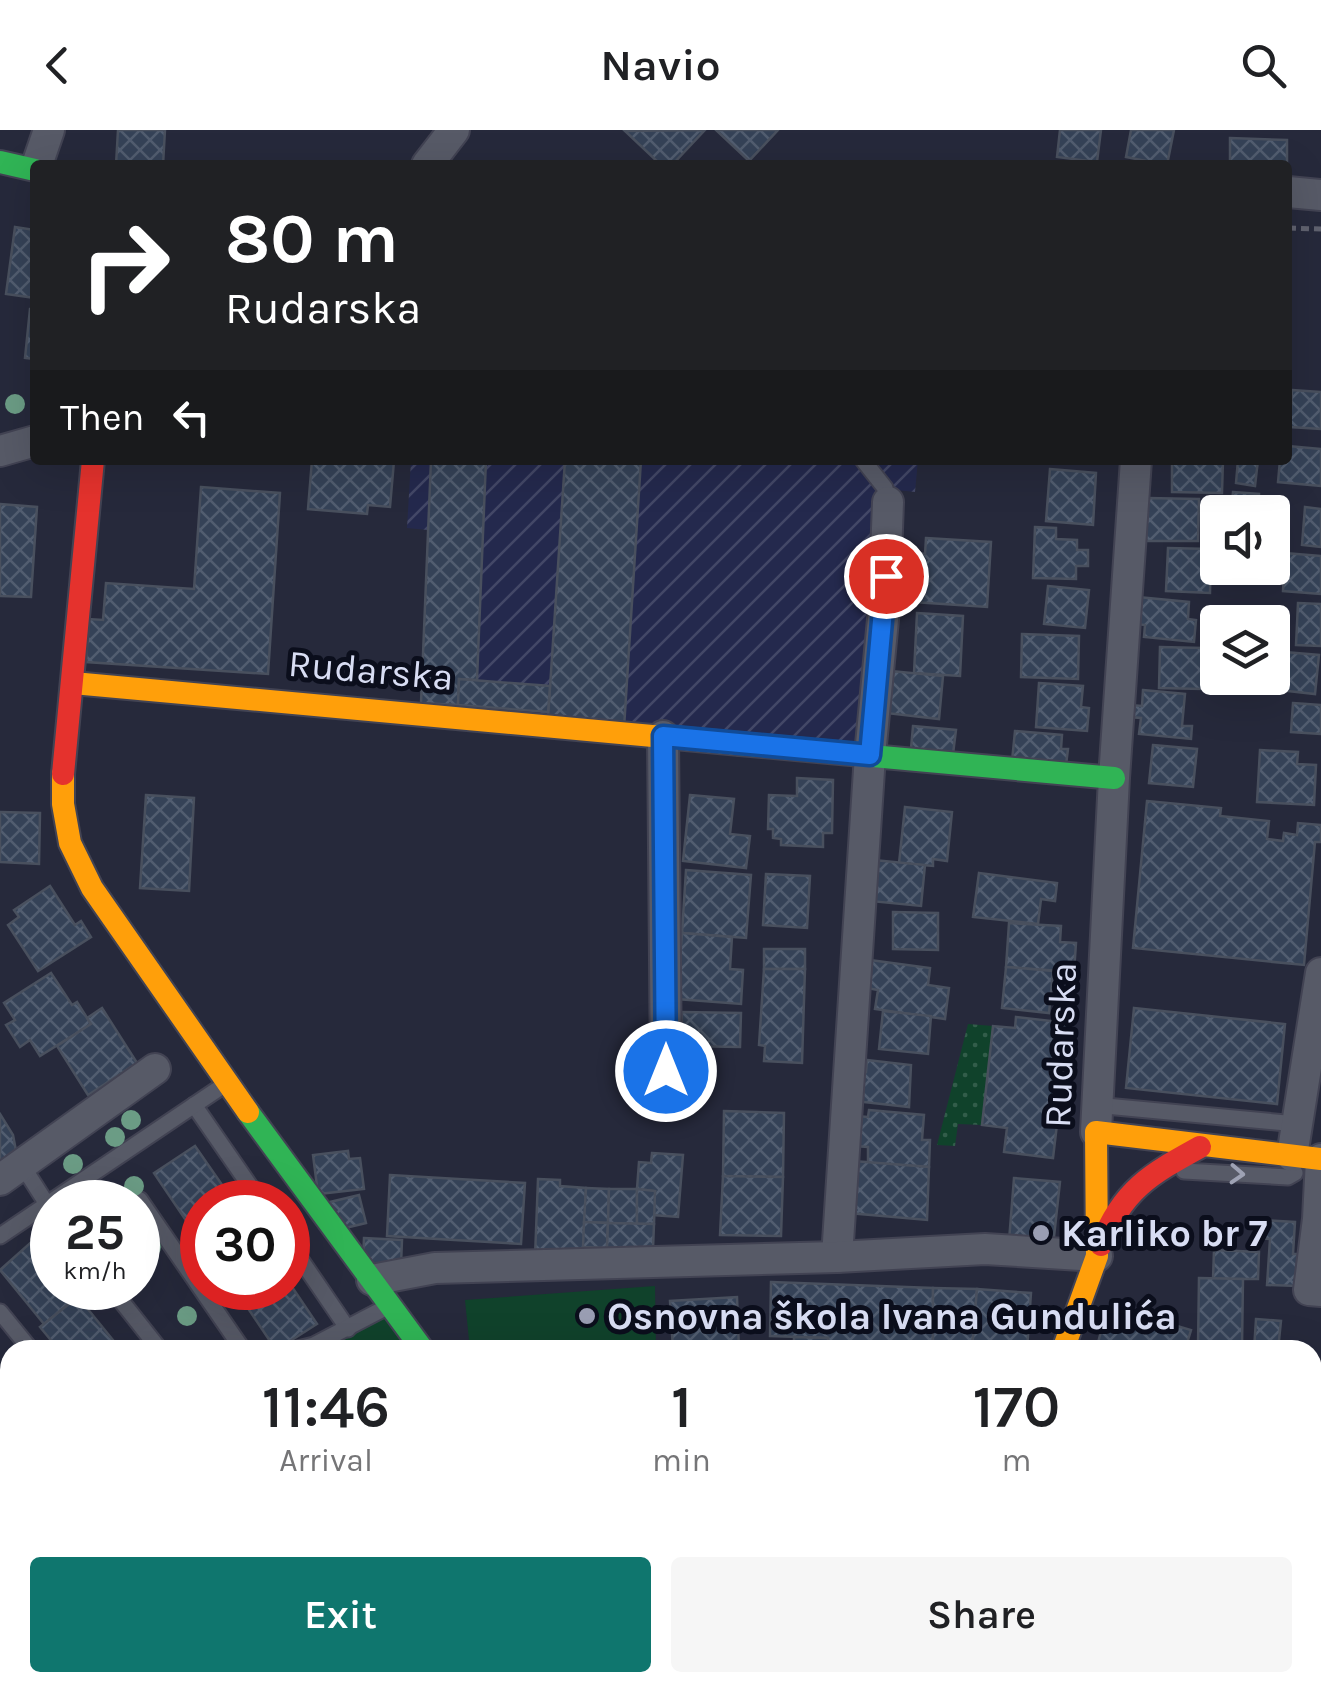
<!DOCTYPE html>
<meta charset="utf-8">
<style>
:root{--surface:#fff;--page:#f6f6f6;--text:#202124;--muted:#757577;--accent:#0f766e}
body{margin:0;font-family:Karla,sans-serif;background:var(--page);color:var(--text);height:100vh;display:flex;flex-direction:column;font-size:38px;white-space:nowrap}
*{box-sizing:border-box;margin:0}
p{font-size:32px;color:var(--muted)}
.icon{flex:none;width:55px;height:55px;fill:none;stroke:currentColor;stroke-width:2;stroke-linecap:round;stroke-linejoin:round}
.map{position:relative;flex:1;overflow:hidden}
.side{position:absolute;left:0px;top:1210px;width:1322px;height:352px;display:flex;flex-direction:column;background:var(--surface);border-radius:30px 30px 0 0;box-shadow:0 10px 40px #0002}
.side>*{flex:none}
.guide{position:absolute;left:30px;top:30px;width:1262px;height:305px;border-radius:10px;box-shadow:0 10px 40px #0002;background:#202124;color:#fff;overflow:hidden}
.fabs{position:absolute;left:1200px;top:365px;display:grid;gap:20px}
.fabs a{display:grid;place-items:center;width:90px;height:90px;border-radius:10px;background:var(--surface);box-shadow:0 10px 40px #0002;font-size:50px}
.speed{position:absolute;left:30px;top:1050px;display:flex;gap:20px;font-size:50px;font-weight:700;text-align:center}
.speed>*{display:grid;place-content:center;width:130px;height:130px;border-radius:50%;background:var(--surface);box-shadow:0 10px 40px #0002;line-height:1}
.speed small{font-size:25px;font-weight:400}
.speed .limit{border:15px solid #d22;background:#fff;color:#111}
.pin{position:absolute;display:grid;place-items:center;width:85px;height:85px;color:#fff;margin:-42px;border:5px solid #fff;border-radius:50%;box-shadow:0 2px 10px #0007}
.me{position:absolute;width:110px;margin:-55px;rotate:0deg;stroke-linejoin:round;filter:drop-shadow(0 0 8px #0008)}
.turn{display:flex;align-items:center;gap:35px;height:210px;padding:0 30px;font-size:45px}
.turn .icon{width:130px;height:130px;stroke-width:2.5}
.turn b{display:block;font-size:70px;line-height:85px}
.then{display:flex;align-items:center;height:95px;padding:0 30px;background:#0003;gap:20px;font-size:38px}
.eta{display:flex;justify-content:space-evenly;align-items:center;height:170px;text-align:center}
.eta b{font-size:60px;font-weight:600;line-height:70px}
.action{display:flex;gap:20px;margin-top:auto;padding:20px 30px}
.action a{flex:1;height:115px;border-radius:10px;background:var(--accent);color:#fff;font-size:40px;font-weight:600;line-height:115px;text-align:center}
.action a+a{background:var(--page);color:var(--text)}
header{display:flex;justify-content:space-between;align-items:center;height:130px;padding:0 30px;background:var(--surface);font-size:45px;font-weight:600}
.map>svg:first-child{display:block}
</style>
<header><svg class="icon" aria-label="back" viewBox="0 0 24 24"><path d="M15 5l-7 7 7 7"/></svg>Navio<svg class="icon" aria-label="search" viewBox="0 0 24 24"><circle cx="10" cy="10" r="6"/><path d="M15 15l6 6"/></svg></header>
<div class="map">
<svg width="1321" height="1562" viewBox="0 0 1321 1562">
<defs>
<pattern id="industrial-furrows" width="10" height="10" patternUnits="userSpaceOnUse" patternTransform="scale(2.5)"><rect width="10" height="10" fill="#24294d"/><path d="M-1 1l2-2M0 10L10 0M9 11l2-2" fill="none" stroke="#434867"/></pattern>
<pattern id="garden-dots" width="8" height="8" patternUnits="userSpaceOnUse" patternTransform="scale(2.5)"><rect width="8" height="8" fill="#10422b"/><path d="M2 2h.1M6 6h.1" fill="none" stroke="#325d4a" stroke-width="1.8" stroke-linecap="round"/></pattern>
<pattern id="building-cross-hatch" width="8" height="8" patternUnits="userSpaceOnUse" patternTransform="scale(2.5)"><rect width="8" height="8" fill="#354257"/><path d="M0 0l8 8M0 8l8-8" fill="none" stroke="#525d70"/></pattern>
</defs>
<rect width="100%" height="100%" fill="#26293b"/>
<polygon fill="#24294d" points="663,1553 884,1553 879,1562 670,1562"/>
<polygon fill="url(#industrial-furrows)" points="411,330 918,330 915,362 878,358 862,625 421,573 428,400 407,398"/>
<g fill="#10422b">
<polygon points="655,1156 656,1220 470,1220 465,1170"/>
<polygon points="390,1175 423,1220 319,1220"/>
<polygon points="10,1231 10,1424 0,1415 0,1239"/>
<polygon points="660,1552 666,1562 123,1562 116,1553"/>
</g>
<polygon fill="url(#garden-dots)" points="968,894 993,896 982,995 958,994 955,1016 937,1015"/>
<g fill="url(#building-cross-hatch)" stroke="#49505e" stroke-width="2.5">
<polygon points="118,0 165,0 163,35 116,35"/>
<polygon points="705,0 672,35 661,35 625,1"/>
<polygon points="716,0 778,0 749,31"/>
<polygon points="1060,0 1101,0 1097,32 1057,27"/>
<polygon points="1131,0 1174,0 1167,35 1126,27"/>
<polygon points="1230,8 1287,10 1287,35 1230,35"/>
<polygon points="15,97 35,100 35,168 6,164"/>
<polygon points="30,179 35,179 35,229 25,228"/>
<polygon points="1292,260 1321,262 1321,299 1290,297"/>
<polygon points="1288,316 1321,319 1321,356 1278,352 1280,330 1288,330"/>
<polygon points="312,330 394,331 390,377 368,375 367,384 308,379"/>
<polygon points="431,330 486,330 477,550 459,549 458,575 421,573"/>
<polygon points="565,330 641,330 624,598 548,588"/>
<polygon points="1172,330 1223,330 1222,363 1172,362"/>
<polygon points="1238,330 1258,330 1255,356 1236,353"/>
<polygon points="1050,339 1096,343 1093,395 1046,391"/>
<polygon points="201,357 280,363 268,544 86,532 89,489 103,490 106,453 194,459"/>
<polygon points="1233,362 1259,364 1258,382 1231,382"/>
<polygon points="1147,368 1199,369 1198,411 1146,411"/>
<polygon points="0,374 37,377 31,467 0,466"/>
<polygon points="1305,377 1321,379 1321,417 1302,415"/>
<polygon points="1035,397 1056,398 1056,409 1077,410 1077,420 1088,420 1088,436 1076,436 1076,449 1033,448"/>
<polygon points="926,408 991,412 987,477 914,472 917,423 925,424"/>
<polygon points="1168,418 1211,419 1210,463 1166,461"/>
<polygon points="1285,423 1321,426 1321,464 1283,461"/>
<polygon points="1048,456 1089,460 1085,498 1044,494"/>
<polygon points="1138,467 1189,472 1188,489 1196,490 1194,512 1144,507 1145,495 1136,494"/>
<polygon points="1298,473 1321,474 1321,516 1296,515"/>
<polygon points="917,483 963,486 960,546 914,543"/>
<polygon points="1022,504 1079,506 1078,549 1021,547"/>
<polygon points="1160,517 1203,518 1202,559 1159,558"/>
<polygon points="1273,521 1319,525 1315,564 1270,559"/>
<polygon points="891,541 943,546 939,589 886,583"/>
<polygon points="459,549 550,556 548,582 458,575"/>
<polygon points="1039,553 1083,556 1081,577 1089,578 1087,601 1036,597"/>
<polygon points="1143,560 1185,564 1182,596 1192,596 1191,609 1139,604 1141,588 1129,587 1131,575 1142,576"/>
<polygon points="1293,573 1321,575 1321,604 1291,602"/>
<polygon points="913,596 956,600 953,624 911,619"/>
<polygon points="1015,601 1062,605 1061,619 1068,619 1066,635 1012,631"/>
<polygon points="1153,615 1197,619 1193,657 1149,653"/>
<polygon points="1260,620 1298,622 1297,634 1316,635 1314,675 1257,672"/>
<polygon points="797,648 833,650 832,703 823,703 823,717 781,715 781,709 773,708 773,699 768,699 769,665 797,666"/>
<polygon points="146,665 194,668 189,761 140,758"/>
<polygon points="690,665 734,669 730,704 750,706 746,738 683,731"/>
<polygon points="1147,671 1221,678 1220,686 1269,691 1267,709 1283,711 1284,703 1297,705 1298,693 1321,695 1321,712 1315,712 1304,835 1133,818"/>
<polygon points="905,677 952,682 947,731 933,729 933,736 899,733"/>
<polygon points="0,682 40,683 39,734 0,732"/>
<polygon points="874,730 925,735 921,776 870,771"/>
<polygon points="686,740 751,745 746,808 682,803"/>
<polygon points="979,743 1057,753 1055,771 1041,769 1038,794 973,787"/>
<polygon points="766,744 810,746 807,798 763,795"/>
<polygon points="50,756 75,795 81,791 91,807 38,841 8,795 19,787 14,780"/>
<polygon points="893,782 938,783 938,820 893,819"/>
<polygon points="1009,793 1061,796 1060,812 1076,813 1074,842 1006,837"/>
<polygon points="682,803 732,807 730,839 743,840 741,874 677,869"/>
<rect x="764" y="819" width="41" height="20"/>
<polygon points="870,830 930,838 928,855 949,858 945,889 875,879 878,860 867,858"/>
<polygon points="1006,837 1053,841 1049,883 1002,878"/>
<polygon points="764,839 805,839 802,933 764,931 765,916 759,915"/>
<polygon points="51,843 72,875 77,872 91,894 40,926 30,910 20,917 6,895 15,890 4,873"/>
<polygon points="102,878 137,933 88,965 57,916 91,894 87,888"/>
<polygon points="1134,878 1285,894 1277,974 1126,958"/>
<polygon points="883,881 931,886 928,924 879,919"/>
<polygon points="682,882 741,883 740,917 681,916"/>
<polygon points="1016,887 1069,893 1053,1028 1004,1022 1007,998 982,995 993,896 1015,898"/>
<polygon points="867,930 911,935 909,977 854,971 858,941 866,942"/>
<polygon points="869,980 924,985 922,1010 930,1010 929,1037 868,1033 868,1017 855,1016 857,986 868,987"/>
<polygon points="724,981 784,983 783,1047 723,1046"/>
<polygon points="0,984 13,1005 17,1026 0,1038"/>
<polygon points="195,1016 234,1072 202,1072 202,1098 195,1104 154,1043"/>
<polygon points="348,1021 349,1029 360,1028 364,1059 318,1064 313,1025"/>
<polygon points="652,1023 683,1025 678,1087 653,1085 655,1061 637,1059 639,1032 651,1033"/>
<polygon points="853,1031 929,1037 927,1090 849,1083"/>
<polygon points="390,1045 525,1053 521,1114 387,1106"/>
<polygon points="723,1046 783,1047 781,1106 720,1105"/>
<polygon points="1014,1048 1060,1052 1053,1116 1009,1111"/>
<polygon points="538,1049 560,1050 560,1056 586,1058 584,1122 535,1127"/>
<polygon points="586,1058 609,1059 608,1093 584,1092"/>
<polygon points="609,1059 637,1059 637,1094 608,1093"/>
<polygon points="637,1059 655,1061 654,1094 637,1094"/>
<polygon points="359,1065 366,1093 337,1100 330,1072"/>
<polygon points="1259,1090 1295,1092 1293,1124 1299,1124 1297,1156 1267,1155 1270,1109 1257,1108"/>
<polygon points="584,1092 608,1093 607,1118 583,1117"/>
<polygon points="608,1093 654,1094 653,1119 607,1118"/>
<polygon points="37,1107 52,1126 52,1158 78,1158 82,1163 44,1194 0,1140"/>
<polygon points="364,1108 402,1110 401,1135 363,1133"/>
<polygon points="1214,1120 1259,1122 1258,1149 1213,1149"/>
<polygon points="1199,1148 1243,1149 1242,1218 1198,1217"/>
<polygon points="288,1151 317,1194 276,1220 235,1159 288,1158"/>
<polygon points="771,1152 933,1158 933,1220 828,1220 828,1208 770,1206"/>
<polygon points="933,1158 977,1159 972,1220 933,1220"/>
<polygon points="977,1159 1031,1163 1027,1220 972,1220"/>
<polygon points="78,1167 121,1220 59,1220 40,1197"/>
<polygon points="737,1167 739,1220 673,1220 670,1171"/>
<polygon points="1116,1178 1191,1200 1185,1220 1112,1220 1097,1216 1104,1191 1112,1193"/>
<polygon points="1256,1189 1281,1191 1278,1220 1254,1220"/>
<polygon points="794,1207 828,1208 828,1220 794,1220"/>
<rect x="1312" y="1278" width="9" height="33"/>
<polygon points="10,1343 10,1397 0,1385 0,1351"/>
<polygon points="1312,1361 1321,1362 1321,1410 1312,1408"/>
<polygon points="1312,1473 1321,1474 1321,1528 1312,1527"/>
<polygon points="121,1552 184,1552 191,1562 129,1562"/>
<rect x="477" y="1552" width="48" height="10"/>
<polygon points="951,1552 993,1552 1009,1562 946,1562"/>
<polygon points="1077,1552 1113,1552 1112,1562 1076,1562"/>
<polygon points="1130,1552 1168,1552 1167,1562 1129,1562"/>
</g>
<g fill="none" stroke-linecap="round" stroke-linejoin="round">
<defs>
<g id="lane">
<polyline points="863,330 885,358 888,372"/>
<polyline points="194,975 261,1072"/>
<polyline points="1095,975 1297,994"/>
<polyline points="22,1035 52,1082"/>
<polyline points="1184,1041 1288,1047 1295,1043"/>
<polyline points="128,1072 140,1070 243,1220"/>
<polyline points="0,1106 224,955"/>
<polyline points="288,1111 348,1199"/>
<polyline points="111,1158 160,1220"/>
<polyline points="0,1182 31,1220"/>
<polyline points="294,1220 314,1215 385,1178"/>
<polyline points="109,1552 117,1562"/>
</g>
<g id="street">
<polyline points="37,35 49,0"/>
<polyline points="427,35 454,0"/>
<polyline points="1288,62 1321,65"/>
<polyline points="0,321 35,311"/>
<polyline points="663,606 666,941"/>
<polyline points="1096,1002 1114,648 1136,330"/>
<polyline points="1292,1026 1321,843"/>
<polyline points="1321,1029 1318,1089 1309,1160 1321,1161"/>
<polyline points="0,1050 155,939"/>
<polyline points="837,1127 870,625 884,479 888,372"/>
<polyline points="372,1150 435,1138 837,1127 985,1119 1097,1126"/>
<polyline points="1312,1330 1321,1330"/>
<polyline points="0,1443 9,1562"/>
<polyline points="1312,1465 1321,1466"/>
</g>
<g id="fast">
<polyline points="0,32 35,40"/>
<polyline points="740,614 1114,648"/>
<polyline points="248,982 423,1220"/>
<polyline points="663,1552 670,1562"/>
<polyline points="901,1562 906,1552"/>
</g>
<g id="slow">
<polyline points="73,553 740,614"/>
<polyline points="63,644 63,674 70,713 92,758 248,982"/>
<polyline points="1063,1220 1097,1126 1096,1002 1321,1029"/>
</g>
<g id="jam">
<polyline points="63,644 93,330"/>
<path d="M1101 1115C1122 1060 1151 1044 1200 1017"/>
</g>
</defs>
<use href="#lane" stroke="#424353" stroke-width="19"/>
<use href="#street" stroke="#424353" stroke-width="34"/>
<use href="#fast" stroke="#424353" stroke-width="26"/>
<use href="#slow" stroke="#424353" stroke-width="26"/>
<use href="#jam" stroke="#424353" stroke-width="26"/>
<g stroke="#60626f" stroke-width="5" stroke-dasharray="8 5" stroke-linecap="butt">
<polyline points="1288,98 1321,99"/>
<polyline points="709,1552 736,1556 835,1552"/>
</g>
<use href="#lane" stroke="#575a67" stroke-width="15"/>
<use href="#street" stroke="#575a67" stroke-width="30"/>
<use href="#fast" stroke="#30b455" stroke-width="22"/>
<use href="#slow" stroke="#ff9f0a" stroke-width="22"/>
<use href="#jam" stroke="#e5322d" stroke-width="22"/>
</g>
<g fill="#6b9c85">
<circle cx="15" cy="274" r="10"/>
<circle cx="131" cy="990" r="10"/>
<circle cx="115" cy="1007" r="10"/>
<circle cx="73" cy="1034" r="10"/>
<circle cx="134" cy="1056" r="10"/>
<circle cx="151" cy="1117" r="10"/>
<circle cx="187" cy="1186" r="10"/>
</g>
<defs><path id="oneway-chevron" d="M-2-3.5L2.5 0L-2 3.5" fill="none" stroke-width="1.6" stroke-linecap="round" stroke-linejoin="round" transform="scale(2.5)"/></defs>
<use stroke="#9ea2b4" href="#oneway-chevron" transform="translate(1237 1044) rotate(3)"/>
<g fill="none" stroke-linecap="round" stroke-linejoin="round">
<defs>
<polyline id="route" points="666,941 663,606 870,625 886,446"/>
</defs>
<use href="#route" stroke="#114b97" stroke-width="25"/>
<use href="#route" stroke="#1a73e8" stroke-width="18"/>
</g>
<g fill="#9a9eb3" stroke="#0b0e1c" stroke-width="4">
<circle cx="1041" cy="1103" r="10"/>
<circle cx="587" cy="1186" r="10"/>
</g>
<g text-anchor="middle" stroke-width="10" stroke-linejoin="round" paint-order="stroke">
<g font-size="38" fill="#d8ddf3" stroke="#0b0e1c">
<text transform="translate(371 540) rotate(5)" y="13">Rudarska</text>
<text transform="translate(1060 915) rotate(-88)" y="13">Rudarska</text>
</g>
<g font-size="38" font-weight="bold" fill="#d8ddf3" stroke="#0b0e1c" text-anchor="start">
<text x="1061" y="1116">Karliko br 7</text>
<text x="607" y="1199">Osnovna škola Ivana Gundulića</text>
</g>
</g>
</svg>
<div class="fabs">
<a><svg class="icon" aria-label="sound" viewBox="0 0 24 24"><path d="M4 9h4l5-4v14l-5-4H4zM17 9q2 3 0 6"/></svg></a>
<a><svg class="icon" aria-label="layers" viewBox="0 0 24 24"><path d="M12 4l9 5-9 5-9-5zM3 14l9 5 9-5"/></svg></a>
</div>
<div class="speed"><div>25<small>km/h</small></div><div class="limit">30</div></div>
<div class="pin" style="left:886px;top:446px;background:#d93025"><svg class="icon" aria-label="arrive" viewBox="0 0 24 24"><path d="M6 21V4h12l-3 4 3 4H6"/></svg></div>
<svg class="me" style="left:666px;top:941px" viewBox="-20 -20 40 40"><circle r="17" fill="#1a73e8" stroke="#fff" stroke-width="3"/><path d="M0-11L8 9 0 5-8 9z" fill="#fff"/></svg>
<div class="guide">
<div class="turn"><svg class="icon" aria-label="right" viewBox="0 0 24 24"><path d="M7 20v-9h11M14 6l5 5-5 5"/></svg><div><b>80 m</b>Rudarska</div></div>
<div class="then">Then<svg class="icon" aria-label="left" viewBox="0 0 24 24"><path d="M17 20v-9H6M10 6l-5 5 5 5"/></svg></div>
</div>
<section class="side">
<div class="eta">
<div><b>11:46</b><p>Arrival</p></div>
<div><b>1</b><p>min</p></div>
<div><b>170</b><p>m</p></div>
</div>
<div class="action"><a>Exit</a><a>Share</a></div>
</section>
</div>
